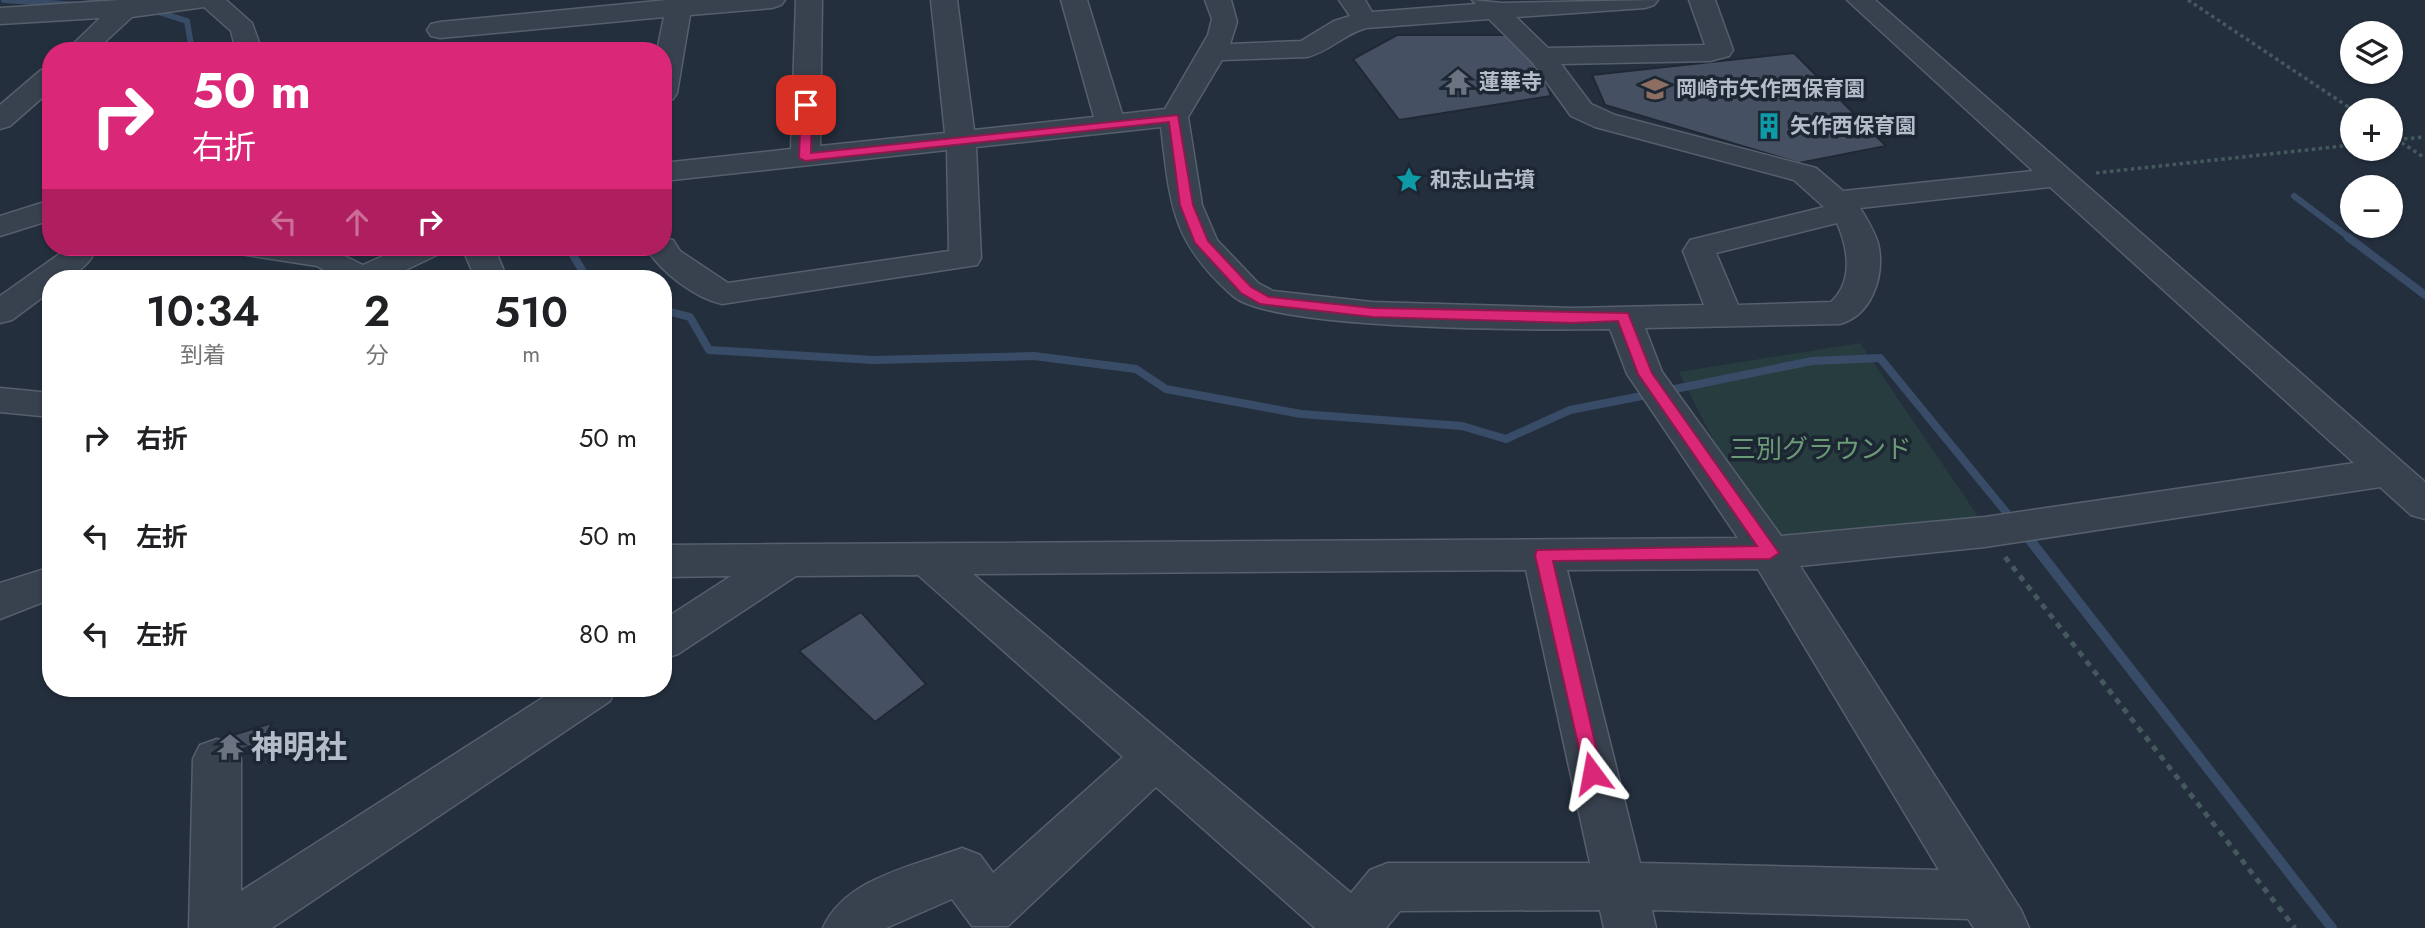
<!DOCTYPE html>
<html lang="ja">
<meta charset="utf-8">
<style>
:root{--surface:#fff;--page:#f2f2f2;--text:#202124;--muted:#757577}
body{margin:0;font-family:Jost,"Noto Sans JP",sans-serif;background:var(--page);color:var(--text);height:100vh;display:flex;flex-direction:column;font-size:26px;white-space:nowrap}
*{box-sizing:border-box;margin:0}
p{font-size:23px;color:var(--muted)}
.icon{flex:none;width:38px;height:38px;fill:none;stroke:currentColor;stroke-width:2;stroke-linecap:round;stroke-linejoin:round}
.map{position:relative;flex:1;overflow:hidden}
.panel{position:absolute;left:42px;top:270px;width:630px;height:427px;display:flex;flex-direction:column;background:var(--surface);border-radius:28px;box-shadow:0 2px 5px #0004}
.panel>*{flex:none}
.hud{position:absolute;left:42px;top:42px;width:630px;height:214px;border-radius:28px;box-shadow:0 2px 5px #0004;background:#db2777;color:#fff;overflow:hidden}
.controls{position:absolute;left:2340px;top:21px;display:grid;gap:14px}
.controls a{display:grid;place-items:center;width:63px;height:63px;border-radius:50%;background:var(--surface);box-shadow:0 2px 5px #0004;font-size:35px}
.pin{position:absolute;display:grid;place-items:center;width:60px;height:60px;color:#fff;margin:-30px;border-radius:14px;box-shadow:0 4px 10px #0006}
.me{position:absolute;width:77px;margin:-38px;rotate:347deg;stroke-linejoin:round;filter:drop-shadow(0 0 5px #0008)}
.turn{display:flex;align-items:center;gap:24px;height:147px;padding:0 35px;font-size:32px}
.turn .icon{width:91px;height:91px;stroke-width:2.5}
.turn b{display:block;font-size:49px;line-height:60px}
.lanes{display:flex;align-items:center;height:66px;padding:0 35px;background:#0003;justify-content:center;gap:35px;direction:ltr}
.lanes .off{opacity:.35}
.eta{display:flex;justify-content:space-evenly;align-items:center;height:119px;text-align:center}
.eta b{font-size:42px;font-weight:600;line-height:49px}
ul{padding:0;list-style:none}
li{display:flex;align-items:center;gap:21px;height:98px;padding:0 35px}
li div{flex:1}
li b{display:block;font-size:26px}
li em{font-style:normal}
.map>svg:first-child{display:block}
</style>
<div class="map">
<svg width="2425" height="928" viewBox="0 0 2425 928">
<rect width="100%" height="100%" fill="#242f3e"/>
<polygon fill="#263c3f" points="1860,343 1984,525 1770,553 1679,372"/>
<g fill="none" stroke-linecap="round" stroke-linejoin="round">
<g stroke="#394c67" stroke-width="6">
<polyline points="4,0 79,5 105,0"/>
<polyline points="152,10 187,21 192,51"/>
<polyline points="2294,196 2351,239"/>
</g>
<g stroke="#394c67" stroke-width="8">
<polyline points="2348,237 2425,295"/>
<polyline points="568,247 587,278"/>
<polyline points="663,310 690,317 709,350 873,360 1034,356 1136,369 1166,389 1301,414 1462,426 1506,439 1570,410 1652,394"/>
<polyline points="1665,391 1812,361 1880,358 2015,523"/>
<polyline points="2024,533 2031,542"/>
</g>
<polyline stroke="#394c67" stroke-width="10" points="2030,540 2332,928"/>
</g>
<g fill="#455162" stroke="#1f2835" stroke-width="2">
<polygon points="1397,35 1506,35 1540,67 1551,96 1399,120 1353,59"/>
<polygon points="1794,53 1886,146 1799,163 1605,105 1592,75"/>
<polygon points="861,612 926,684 875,722 799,651"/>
<polygon points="272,723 263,741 196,767 200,745"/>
</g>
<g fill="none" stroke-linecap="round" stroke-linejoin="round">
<defs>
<g id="minor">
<polygon points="120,0 226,0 252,23 262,51 236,51 231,31 204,7 132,17 95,51 66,51 100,18 0,24 0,8"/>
<polygon points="667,0 785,0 781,5 772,8 690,15 677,93 673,99 663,101 663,51 657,51 664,17 440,38 431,36 427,30 431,24 440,22"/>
<path d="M796 0H822L820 146 945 133 931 0H957L974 130 1094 117 1061 0H1087L1122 114 1165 109 1208 35 1212 19 1205 0H1231L1237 22 1230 44 1301 41 1334 21 1350 16 1339 0H1365L1372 12 1476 4 1472 0 1502 3 1658 0 1654 5 1645 8 1516 17 1548 48 1705 45 1689 0H1715L1733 50 1729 56 1710 61 1561 64 1591 104 1615 115 1816 168 1843 191 2033 171 1847 0H1875L2425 482V519L2411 515 2380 487 1985 547 1800 566 2021 910 2029 928H1974L1968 919 1652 910 1656 928H1604L1600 910 1400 911 1386 928H1315L1156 787 1008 926H972L952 899 886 928H823C845 878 914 866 962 848L980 855 993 873 1123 757 918 575 796 576 678 654 663 659V620L731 576 663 577V545L1738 538 1627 374 1610 329C1547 330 1273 331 1233 296 1171 242 1170 203 1161 127L976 147 981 258 977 265 722 304C695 298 659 271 646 247H663V238L673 240 680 251 728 283 949 251 947 150 663 181V163L791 149ZM1489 19 1532 62 1571 116 1595 127 1794 180 1824 207 1690 240 1683 251 1704 305 1573 308 1372 302 1273 291 1258 283 1217 240 1202 205 1188 117 1222 60 1307 57C1329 52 1344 34 1366 28ZM2050 187 2354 463 1985 517 1781 536 1662 372 1645 328 1840 324C1871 316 1884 278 1879 248 1877 235 1867 219 1860 208ZM1837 223C1848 248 1854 281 1831 302L1738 305 1716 253ZM1758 569 1939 870 1640 863 1567 570ZM1526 570 1590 863H1388L1370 870 1351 893 973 574Z"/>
<polygon points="51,68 51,90 10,126 0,129 0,105 41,70"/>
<polygon points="51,200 51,220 0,236 0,216"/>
<path d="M76 247 87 250 92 257C82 272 69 278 51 278V291L12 320 0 323V296L65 250Z"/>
<polygon points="235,247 326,247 363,265 403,247 444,247 439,254 389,278 338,278 317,266 240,254"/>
<polygon points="462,247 494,247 507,278 475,278"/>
<polygon points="0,388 51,393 51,417 0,412"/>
<polygon points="51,567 51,599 0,619 0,583"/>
<polygon points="558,688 616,688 610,701 272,928 189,928 193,759 200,745 217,739 234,745 241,759 241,891"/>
</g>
</defs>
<use href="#minor" stroke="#565f6c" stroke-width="3"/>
<g stroke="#44595c" stroke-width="3.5" stroke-dasharray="3.5 3.5" stroke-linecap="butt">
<polyline points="2188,0 2353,110"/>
<polyline points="2390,135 2425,158"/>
<polyline points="2390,140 2425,137"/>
<polyline points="2096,173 2352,145"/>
</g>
<polyline stroke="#44595c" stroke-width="5" stroke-dasharray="6 6" stroke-linecap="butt" points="2005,557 2295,928"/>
<use href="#minor" fill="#38414e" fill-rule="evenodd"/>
</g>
<polygon fill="#db2777" stroke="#8e194d" stroke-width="2" points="806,102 812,105 811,153 1178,115 1193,205 1208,241 1251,287 1269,297 1372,308 1628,313 1652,373 1779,553 1770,559 1553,561 1602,773 1599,779 1592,782 1586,779 1535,555 1537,550 1757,546 1638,374 1618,321 1573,323 1372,317 1260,304 1241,293 1195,243 1180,205 1169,122 805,161 799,158 801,105"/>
<defs>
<symbol id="temple-bare" viewBox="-9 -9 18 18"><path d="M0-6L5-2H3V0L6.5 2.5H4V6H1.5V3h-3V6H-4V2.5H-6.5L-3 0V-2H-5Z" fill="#6b7280" stroke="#1d2633" stroke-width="2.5" paint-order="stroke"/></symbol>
<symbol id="school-bare" viewBox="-9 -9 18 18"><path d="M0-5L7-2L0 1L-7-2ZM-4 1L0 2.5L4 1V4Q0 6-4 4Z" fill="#8d6e63" stroke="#1d2633" stroke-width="2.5" paint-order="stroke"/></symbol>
<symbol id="building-bare" viewBox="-9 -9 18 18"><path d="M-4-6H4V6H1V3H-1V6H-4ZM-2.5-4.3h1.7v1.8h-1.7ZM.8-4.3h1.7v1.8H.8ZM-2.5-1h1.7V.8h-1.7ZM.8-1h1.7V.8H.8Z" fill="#0f9aa8" stroke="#1d2633" stroke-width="2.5" paint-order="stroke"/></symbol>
<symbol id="sight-bare" viewBox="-9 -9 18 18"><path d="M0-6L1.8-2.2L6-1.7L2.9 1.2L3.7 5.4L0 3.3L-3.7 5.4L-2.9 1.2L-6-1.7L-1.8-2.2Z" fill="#0f9aa8" stroke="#1d2633" stroke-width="2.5" paint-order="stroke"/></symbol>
</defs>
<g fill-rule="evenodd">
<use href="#temple-bare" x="1439" y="63" width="38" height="38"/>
<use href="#school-bare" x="1636" y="70" width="38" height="38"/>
<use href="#building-bare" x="1750" y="107" width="38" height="38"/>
<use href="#sight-bare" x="1390" y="161" width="38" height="38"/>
<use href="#temple-bare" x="211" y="728" width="38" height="38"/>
</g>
<g text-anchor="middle" stroke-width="7" stroke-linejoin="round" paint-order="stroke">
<g font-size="21" font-weight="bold" fill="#b4bcc9" stroke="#1d2633" text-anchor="start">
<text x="1479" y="89">蓮華寺</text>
<text x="1676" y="96">岡崎市矢作西保育園</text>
<text x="1790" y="133">矢作西保育園</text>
<text x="1430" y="187">和志山古墳</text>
</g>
<g font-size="26" fill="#6b9a76" stroke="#1d2633">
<text x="1821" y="458">三別グラウンド</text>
</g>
<g font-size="32" font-weight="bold" fill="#b4bcc9" stroke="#1d2633" text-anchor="start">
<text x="251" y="758">神明社</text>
</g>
</g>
</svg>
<div class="controls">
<a><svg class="icon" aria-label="layers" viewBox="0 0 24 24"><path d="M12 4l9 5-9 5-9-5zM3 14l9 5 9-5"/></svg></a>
<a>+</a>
<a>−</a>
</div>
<div class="pin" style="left:806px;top:105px;background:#d93025"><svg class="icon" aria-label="arrive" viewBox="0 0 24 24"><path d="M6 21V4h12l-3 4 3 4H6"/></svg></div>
<svg class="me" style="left:1592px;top:773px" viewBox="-20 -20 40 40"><path d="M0-17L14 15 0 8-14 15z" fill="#db2777" stroke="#fff" stroke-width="4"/></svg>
<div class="hud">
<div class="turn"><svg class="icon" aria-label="right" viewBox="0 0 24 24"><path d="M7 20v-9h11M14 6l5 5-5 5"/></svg><div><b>50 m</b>右折</div></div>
<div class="lanes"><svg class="icon off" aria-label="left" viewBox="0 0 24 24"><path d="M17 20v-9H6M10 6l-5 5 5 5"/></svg><svg class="icon off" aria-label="ahead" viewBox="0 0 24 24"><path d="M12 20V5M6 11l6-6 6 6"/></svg><svg class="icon" aria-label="right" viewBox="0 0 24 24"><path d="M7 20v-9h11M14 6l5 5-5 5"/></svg></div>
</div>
<section class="panel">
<div class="eta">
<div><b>10:34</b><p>到着</p></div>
<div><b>2</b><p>分</p></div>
<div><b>510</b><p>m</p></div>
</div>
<ul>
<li><svg class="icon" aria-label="right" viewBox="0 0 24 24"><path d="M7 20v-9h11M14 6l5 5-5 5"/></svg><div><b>右折</b></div><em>50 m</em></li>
<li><svg class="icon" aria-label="left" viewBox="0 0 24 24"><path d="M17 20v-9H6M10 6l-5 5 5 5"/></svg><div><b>左折</b></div><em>50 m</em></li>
<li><svg class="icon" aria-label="left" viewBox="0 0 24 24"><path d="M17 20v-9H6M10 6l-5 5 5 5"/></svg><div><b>左折</b></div><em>80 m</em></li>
</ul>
</section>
</div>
